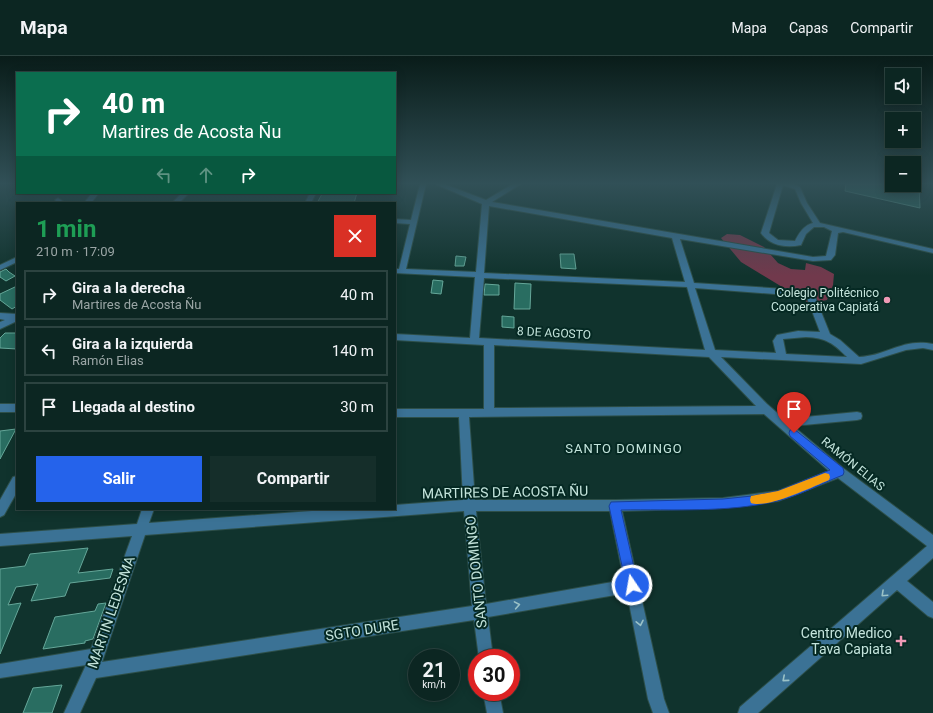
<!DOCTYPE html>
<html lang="es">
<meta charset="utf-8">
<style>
:root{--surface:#0c2622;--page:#152e2a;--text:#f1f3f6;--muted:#9aa5a5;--line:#2c4340;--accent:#2563eb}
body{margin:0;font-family:Roboto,sans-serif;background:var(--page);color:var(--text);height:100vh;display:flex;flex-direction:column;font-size:15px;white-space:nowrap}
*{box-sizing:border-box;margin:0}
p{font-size:13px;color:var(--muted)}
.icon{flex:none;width:22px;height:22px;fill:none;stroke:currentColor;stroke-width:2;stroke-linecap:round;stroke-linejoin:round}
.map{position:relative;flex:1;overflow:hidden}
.side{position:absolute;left:16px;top:146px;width:380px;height:308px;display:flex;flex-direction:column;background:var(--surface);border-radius:0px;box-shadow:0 2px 10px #0003,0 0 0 1px var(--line)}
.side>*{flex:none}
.top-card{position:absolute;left:16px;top:16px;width:380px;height:122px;border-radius:0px;box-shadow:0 2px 10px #0003,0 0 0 1px var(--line);background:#0b6e4f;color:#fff;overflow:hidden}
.buttons{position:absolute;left:885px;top:12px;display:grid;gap:8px}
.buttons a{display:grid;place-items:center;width:36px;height:36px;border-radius:0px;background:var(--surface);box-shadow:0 2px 10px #0003,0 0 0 1px var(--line);font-size:20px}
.speed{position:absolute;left:408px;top:593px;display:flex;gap:8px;font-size:20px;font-weight:700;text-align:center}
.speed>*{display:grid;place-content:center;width:52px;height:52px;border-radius:50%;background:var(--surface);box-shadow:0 2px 10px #0003,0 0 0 1px var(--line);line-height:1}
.speed small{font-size:10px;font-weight:400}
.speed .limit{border:6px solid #d22;background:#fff;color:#111}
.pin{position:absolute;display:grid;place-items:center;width:34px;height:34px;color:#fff;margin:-41px -17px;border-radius:50% 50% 50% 0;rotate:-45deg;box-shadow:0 0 4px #0007}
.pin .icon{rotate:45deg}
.me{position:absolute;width:44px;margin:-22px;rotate:348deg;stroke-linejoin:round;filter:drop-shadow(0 0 3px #0008)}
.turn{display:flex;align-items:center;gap:14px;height:84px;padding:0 20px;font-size:18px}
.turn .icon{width:52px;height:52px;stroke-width:2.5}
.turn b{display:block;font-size:28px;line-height:34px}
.lanes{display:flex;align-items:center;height:38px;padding:0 20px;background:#0003;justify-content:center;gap:20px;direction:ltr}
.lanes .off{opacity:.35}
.round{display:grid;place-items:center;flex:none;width:42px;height:42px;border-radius:0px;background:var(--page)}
.head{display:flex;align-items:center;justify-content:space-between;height:68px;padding:0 20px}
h1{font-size:24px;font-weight:700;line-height:30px;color:#1e9e55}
.button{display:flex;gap:8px;margin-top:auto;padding:8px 20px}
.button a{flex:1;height:46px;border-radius:0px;background:var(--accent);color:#fff;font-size:16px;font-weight:700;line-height:46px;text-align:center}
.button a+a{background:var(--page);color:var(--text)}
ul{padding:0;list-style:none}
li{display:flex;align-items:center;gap:12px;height:50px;margin:0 8px 6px;padding:0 12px;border:2px solid var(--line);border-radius:0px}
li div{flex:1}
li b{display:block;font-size:15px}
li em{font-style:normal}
header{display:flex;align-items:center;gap:24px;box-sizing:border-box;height:56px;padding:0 20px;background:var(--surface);border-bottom:1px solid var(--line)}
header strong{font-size:19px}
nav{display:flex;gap:22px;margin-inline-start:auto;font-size:14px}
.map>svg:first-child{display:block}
</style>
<header>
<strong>Mapa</strong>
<nav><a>Mapa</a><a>Capas</a><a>Compartir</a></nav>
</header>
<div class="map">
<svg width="933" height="657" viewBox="0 0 933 657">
<rect width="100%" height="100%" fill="#10332d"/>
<polygon fill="#71394c" points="727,178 740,179 764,191 778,207 791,213 805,214 806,207 821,211 834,218 833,229 827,244 803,249 807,246 741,206 721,182"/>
<g fill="#296d61" stroke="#65a799">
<polygon points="846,128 919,129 920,152 845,135"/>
<polygon points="331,137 357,137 354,147 317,147 322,138"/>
<polygon points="560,198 574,198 576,213 561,212"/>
<polygon points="456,200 466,201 464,210 455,210"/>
<polygon points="6,213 9,216 15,220 6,225 0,221 0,216"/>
<polygon points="433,224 443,225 441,238 431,237"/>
<polygon points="515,227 531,228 530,253 514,253"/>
<polygon points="485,228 499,229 499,239 484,239"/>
<polygon points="17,230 17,250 12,253 0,244 0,238"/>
<polygon points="502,260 514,261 514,272 502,271"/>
<polygon points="5,277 17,277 17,293 0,292 0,282"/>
<polygon points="16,373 0,403 0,375"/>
<polygon points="88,492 78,517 113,513 110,522 70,527 65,540 31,545 38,528 16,531 8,549 21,547 0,598 0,513 25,510 30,498"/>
<polygon points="106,547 93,583 85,585 85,587 43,593 55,561 95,555 98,548"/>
<polygon points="62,629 52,657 23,657 33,632"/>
</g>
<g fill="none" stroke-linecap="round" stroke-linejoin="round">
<defs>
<g id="minor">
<path d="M420 128H426L406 213 476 216 482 148 435 128H444L486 144 513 128H521L492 146 813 201 826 200 832 175 824 171H814L806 178 801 189C786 192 770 190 761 177L777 128H793L800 131 807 147 820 167 933 193V197L843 176 838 177 835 199 831 204 813 205 680 183 694 227 801 234 814 238 830 278 840 284 859 301C887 300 902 282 933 288V294L923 292 906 294 861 308 721 301 767 348 784 363 857 356 861 357 862 360 861 363 857 364 793 370 843 412 933 479V502L907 525 933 546V562L928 560 897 534 758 657H738L740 651 927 490 838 422 778 445 723 452 622 455 664 643 669 657H653L648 643 627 537 488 561 493 602H479L474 564 96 622 80 657H64L86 609 0 622V608L91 593 132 480 0 490V478L137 468 142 453H154L149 467 339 453H395V449L463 444 459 361H395V353H484V289L395 284V278L470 282 475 221 395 217V213H399L410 168 395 167V163L411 164ZM783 129 795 133 801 147 813 167C804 169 799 177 795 185L778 184 769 177ZM489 150 672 182 685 226 484 217ZM484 222 687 231 705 294 479 282ZM695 232 800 240 807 242 820 276 798 275 777 279 773 285 776 297 715 294ZM806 281C826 282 833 287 847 301L786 298 783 283ZM494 289 709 301 756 350 494 352ZM764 358 829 415 778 435 723 442 615 444H475L469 361ZM464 455 472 550 102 606 145 479ZM476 455H610L624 524 486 548Z"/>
<polygon points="92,137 99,137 91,147 84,147"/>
<polygon points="182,137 189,137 179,147 172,147"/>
<polygon points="310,137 316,137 311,147 305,147"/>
<polygon points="58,142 65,147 58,147 55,144"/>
<polygon points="17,201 17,206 0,214 0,209"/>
<polygon points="0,257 17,258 17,265 0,273 0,266 5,264 0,263"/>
<rect x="0" y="348" width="17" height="8"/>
<polygon points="17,420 17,436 4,459 0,461 0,444 13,421"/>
<polygon points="483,636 499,636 503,657 487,657"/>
</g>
</defs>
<use href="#minor" stroke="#2d4f49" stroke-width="2"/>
<use href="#minor" fill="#3b7295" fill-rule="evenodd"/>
</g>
<defs><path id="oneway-chevron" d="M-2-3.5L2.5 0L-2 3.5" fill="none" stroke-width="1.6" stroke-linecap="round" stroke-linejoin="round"/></defs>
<g stroke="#9bc2c7">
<use href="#oneway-chevron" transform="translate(884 538) rotate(137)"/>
<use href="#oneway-chevron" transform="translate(517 549) rotate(-10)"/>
<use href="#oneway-chevron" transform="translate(640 567) rotate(78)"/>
<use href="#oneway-chevron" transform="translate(785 623) rotate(139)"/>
</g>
<linearGradient id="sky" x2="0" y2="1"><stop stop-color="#091c19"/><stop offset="0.58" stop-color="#315057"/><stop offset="1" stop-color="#315057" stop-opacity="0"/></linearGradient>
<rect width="933" height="220" fill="url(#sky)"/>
<path fill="#2563eb" stroke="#184099" d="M794 373 843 412 844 416 843 419C822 427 799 440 777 445 727 457 673 453 621 454L638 529 636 533 632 535 627 533 609 450 611 446 723 443 752 440 778 435 830 414 790 380 789 377 790 374Z"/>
<path fill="#f59e0b" d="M825 417 829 418 830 421 829 424C812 431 767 453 751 447L750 444 751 440 778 435Z"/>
<g fill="#f09ab6" stroke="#052923" stroke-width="1.5">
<circle cx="887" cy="244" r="4"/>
<path d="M899 579h4v4h4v4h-4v4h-4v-4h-4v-4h4z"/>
</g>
<g text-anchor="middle" stroke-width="4" stroke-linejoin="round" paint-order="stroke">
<g font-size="12" fill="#c4e4dc" stroke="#052923" text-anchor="end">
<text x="879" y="241">Colegio Politécnico<tspan x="879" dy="14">Cooperativa Capiatá</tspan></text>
</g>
<g font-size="12" fill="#c4e4dc" stroke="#052923">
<text transform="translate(554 277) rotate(3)" y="4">8 DE AGOSTO</text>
<text transform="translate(853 408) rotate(39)" y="4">RAMÓN ELIAS</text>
</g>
<g font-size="13" letter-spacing="1" fill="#c4e4dc" stroke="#052923">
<text x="624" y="397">SANTO DOMINGO</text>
</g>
<g font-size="14" fill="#c4e4dc" stroke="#052923">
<text transform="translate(505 436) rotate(-1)" y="5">MARTIRES DE ACOSTA ÑU</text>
<text transform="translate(476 516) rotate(-96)" y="5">SANTO DOMINGO</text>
<text transform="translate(111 556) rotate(-71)" y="5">MARTIN LEDESMA</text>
<text transform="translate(362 574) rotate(-9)" y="5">SGTO DURE</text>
</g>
<g font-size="14" fill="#c4e4dc" stroke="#052923" text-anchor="end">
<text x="892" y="582">Centro Medico<tspan x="892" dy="16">Tava Capiata</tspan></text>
</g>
</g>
</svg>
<div class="buttons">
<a><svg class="icon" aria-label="sound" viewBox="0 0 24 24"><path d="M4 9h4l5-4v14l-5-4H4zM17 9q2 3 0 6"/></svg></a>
<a>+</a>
<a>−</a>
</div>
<div class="speed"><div>21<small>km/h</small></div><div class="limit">30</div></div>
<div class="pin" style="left:794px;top:377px;background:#d93025"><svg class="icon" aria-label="arrive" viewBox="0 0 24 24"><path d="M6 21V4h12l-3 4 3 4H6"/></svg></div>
<svg class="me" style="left:632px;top:529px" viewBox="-20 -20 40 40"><circle r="17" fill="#2563eb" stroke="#fff" stroke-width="3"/><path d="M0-11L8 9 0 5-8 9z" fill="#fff"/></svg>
<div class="top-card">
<div class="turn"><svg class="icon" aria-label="right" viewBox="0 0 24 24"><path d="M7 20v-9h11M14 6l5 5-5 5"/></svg><div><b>40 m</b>Martires de Acosta Ñu</div></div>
<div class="lanes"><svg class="icon off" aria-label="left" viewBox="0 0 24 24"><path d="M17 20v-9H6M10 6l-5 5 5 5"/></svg><svg class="icon off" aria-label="ahead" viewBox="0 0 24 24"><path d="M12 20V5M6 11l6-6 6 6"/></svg><svg class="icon" aria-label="right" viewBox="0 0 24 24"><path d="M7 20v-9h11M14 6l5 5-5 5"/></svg></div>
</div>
<section class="side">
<div class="head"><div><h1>1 min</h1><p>210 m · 17:09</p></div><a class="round" style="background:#d93025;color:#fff"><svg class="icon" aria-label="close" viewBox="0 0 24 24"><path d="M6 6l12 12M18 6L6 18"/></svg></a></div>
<ul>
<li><svg class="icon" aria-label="right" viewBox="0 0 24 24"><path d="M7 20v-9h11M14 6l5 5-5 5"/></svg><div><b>Gira a la derecha</b><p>Martires de Acosta Ñu</p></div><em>40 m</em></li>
<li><svg class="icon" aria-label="left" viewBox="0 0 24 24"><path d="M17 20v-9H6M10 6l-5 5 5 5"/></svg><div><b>Gira a la izquierda</b><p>Ramón Elias</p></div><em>140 m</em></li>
<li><svg class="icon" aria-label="arrive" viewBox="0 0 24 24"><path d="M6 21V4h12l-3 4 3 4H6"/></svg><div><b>Llegada al destino</b></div><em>30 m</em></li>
</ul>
<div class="button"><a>Salir</a><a>Compartir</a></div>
</section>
</div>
